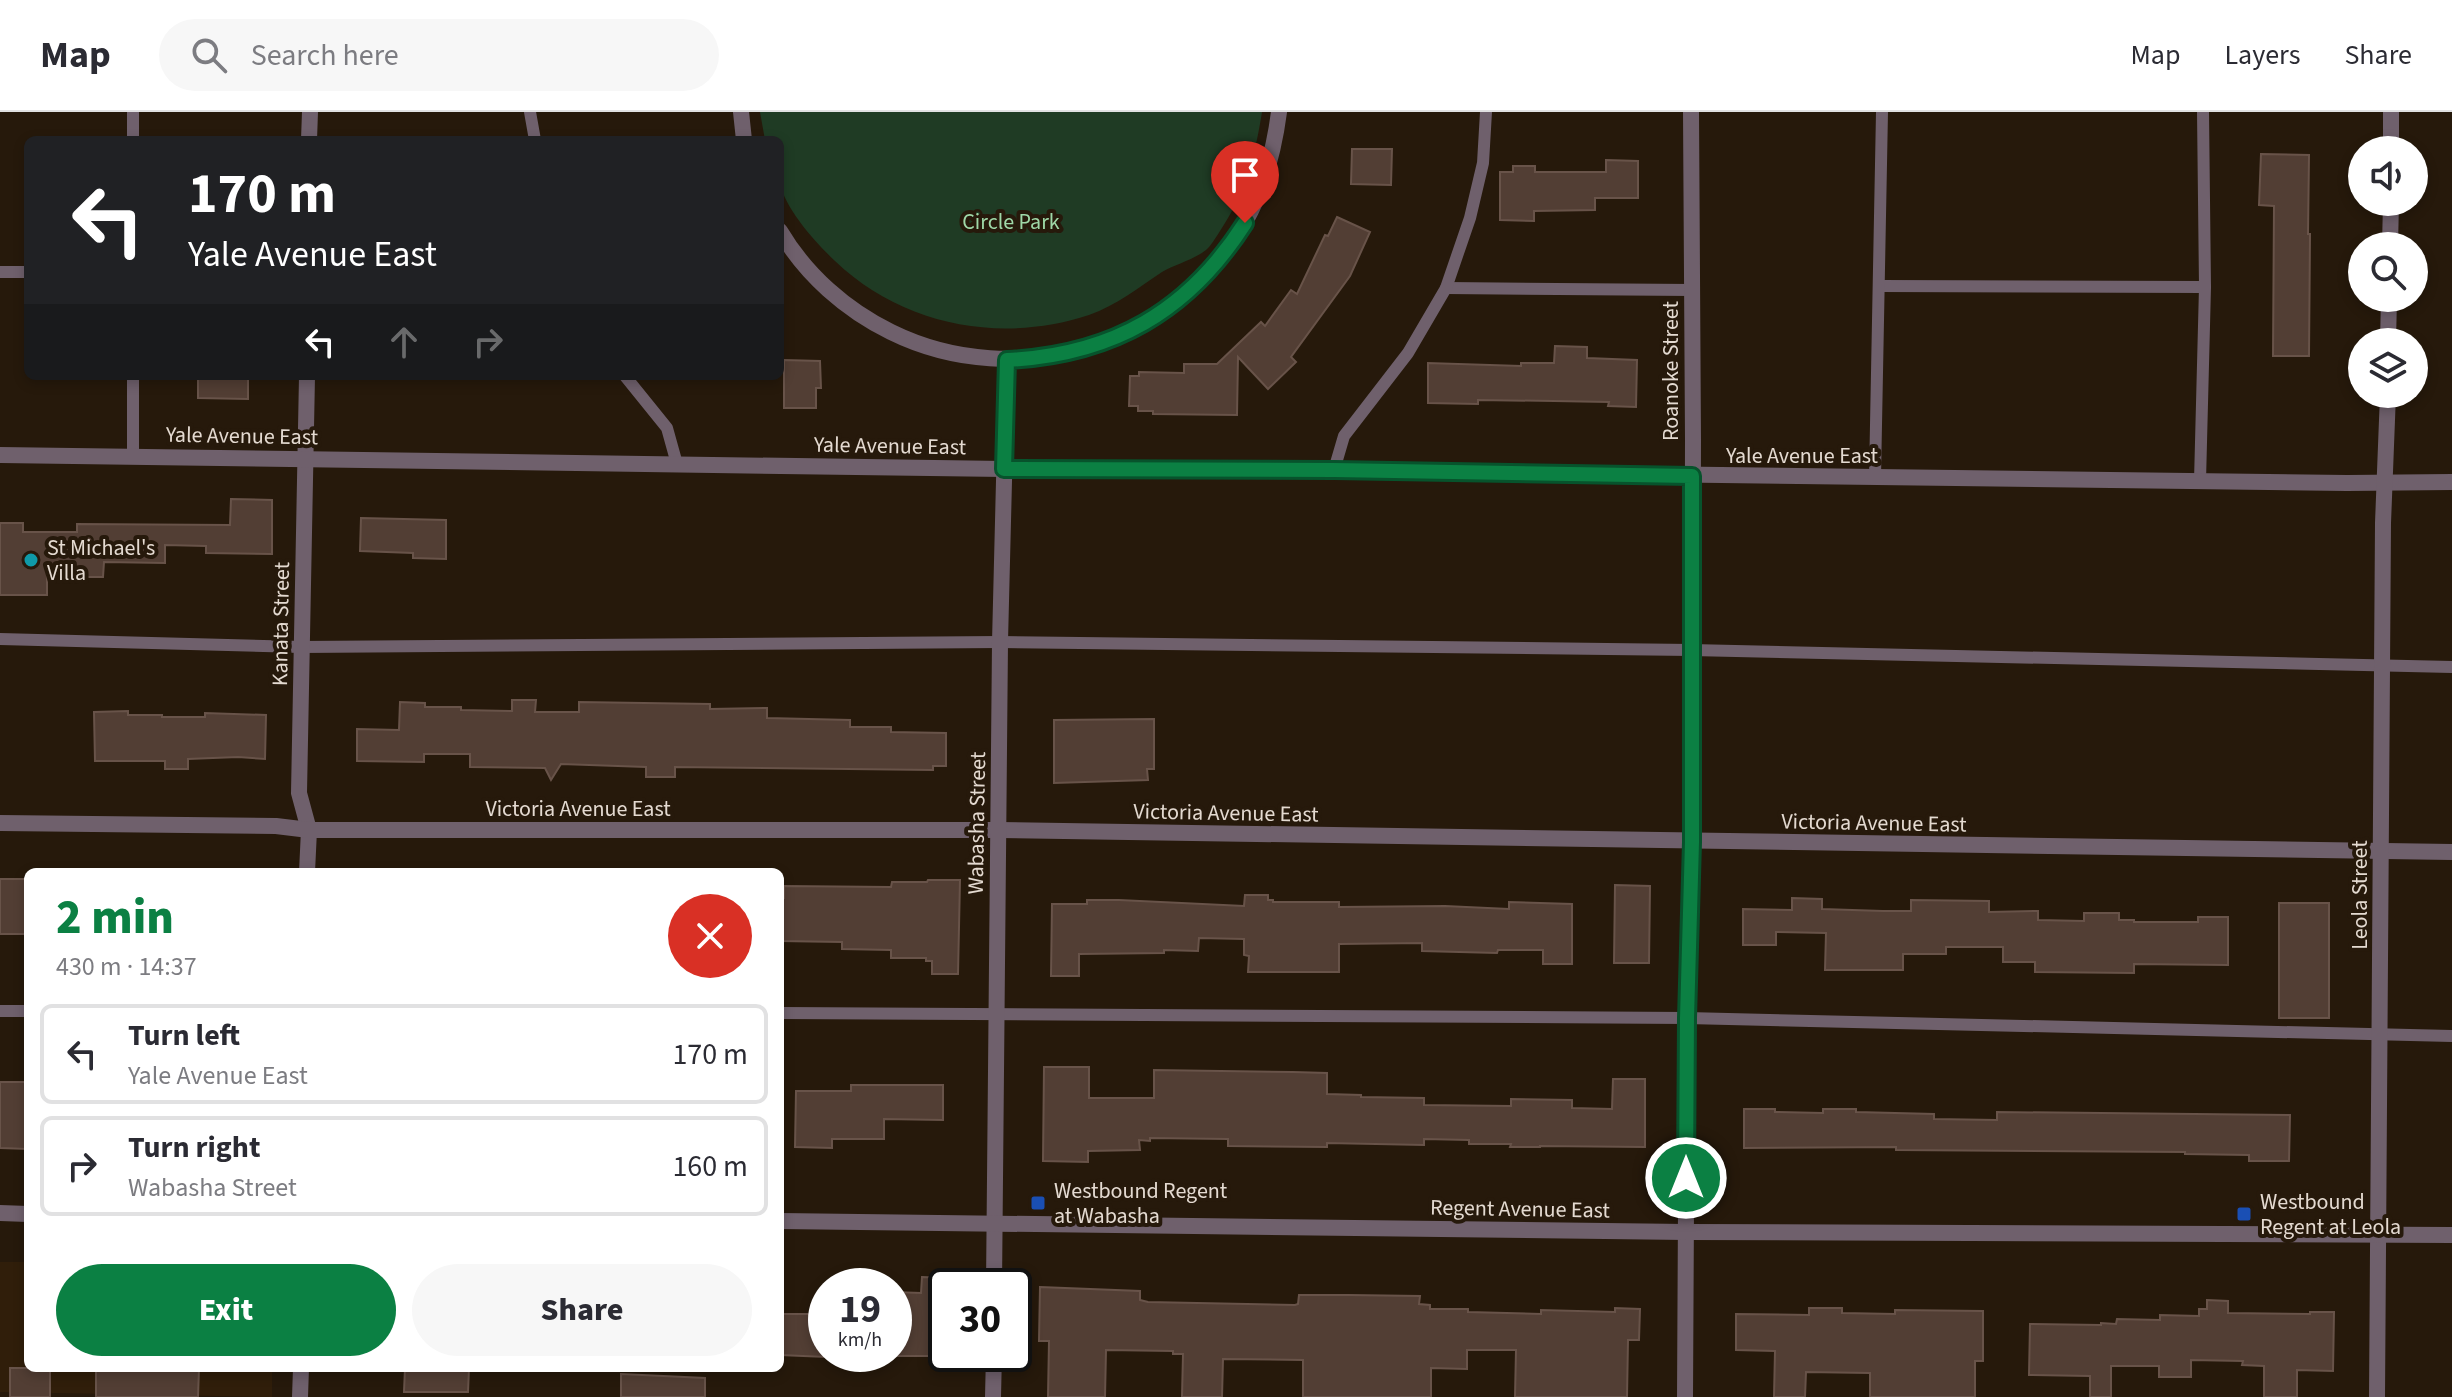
<!DOCTYPE html>
<meta charset="utf-8">
<style>
:root{--surface:#fff;--page:#f7f7f7;--text:#2b2b33;--muted:#7c7c81;--line:#e1e1e2;--accent:#0b8043}
body{margin:0;font-family:"Source Sans 3",sans-serif;background:var(--page);color:var(--text);height:100vh;display:flex;flex-direction:column;font-size:30px;white-space:nowrap}
*{box-sizing:border-box;margin:0}
p{font-size:26px;color:var(--muted)}
.icon{flex:none;width:44px;height:44px;fill:none;stroke:currentColor;stroke-width:2;stroke-linecap:round;stroke-linejoin:round}
.map{position:relative;flex:1;overflow:hidden}
.drawer{position:absolute;left:24px;top:756px;width:760px;height:504px;display:flex;flex-direction:column;background:var(--surface);border-radius:12px;box-shadow:0 4px 12px #0003}
.drawer>*{flex:none}
.hud{position:absolute;left:24px;top:24px;width:760px;height:244px;border-radius:12px;box-shadow:0 4px 12px #0003;background:#202124;color:#fff;overflow:hidden}
.fabs{position:absolute;left:2348px;top:24px;display:grid;gap:16px}
.fabs a{display:grid;place-items:center;width:80px;height:80px;border-radius:50%;background:var(--surface);box-shadow:0 4px 12px #0003;font-size:40px}
.speed{position:absolute;left:808px;top:1156px;display:flex;gap:16px;font-size:40px;font-weight:700;text-align:center}
.speed>*{display:grid;place-content:center;width:104px;height:104px;border-radius:50%;background:var(--surface);box-shadow:0 4px 12px #0003;line-height:1}
.speed small{font-size:20px;font-weight:400}
.speed .limit{border:4px solid #111;border-radius:12px;background:#fff;color:#111}
.pin{position:absolute;display:grid;place-items:center;width:68px;height:68px;color:#fff;margin:-82px -34px;border-radius:50% 50% 50% 0;rotate:-45deg;box-shadow:0 0 8px #0007}
.pin .icon{rotate:45deg}
.me{position:absolute;width:88px;margin:-44px;rotate:0deg;stroke-linejoin:round;filter:drop-shadow(0 0 6px #0008)}
.turn{display:flex;align-items:center;gap:28px;height:168px;padding:0 32px;font-size:36px}
.turn .icon{width:104px;height:104px;stroke-width:2.5}
.turn b{display:block;font-size:56px;line-height:68px}
.lanes{display:flex;align-items:center;height:76px;padding:0 32px;background:#0003;justify-content:center;gap:40px;direction:ltr}
.lanes .off{opacity:.35}
.round{display:grid;place-items:center;flex:none;width:84px;height:84px;border-radius:42px;background:var(--page)}
.overview{display:flex;align-items:center;justify-content:space-between;height:136px;padding:0 32px}
h1{font-size:48px;font-weight:800;line-height:60px;color:var(--accent)}
.primary-button{display:flex;gap:16px;margin-top:auto;padding:16px 32px}
.primary-button a{flex:1;height:92px;border-radius:48px;background:var(--accent);color:#fff;font-size:32px;font-weight:800;line-height:92px;text-align:center}
.primary-button a+a{background:var(--page);color:var(--text)}
ul{padding:0;list-style:none}
li{display:flex;align-items:center;gap:24px;height:100px;margin:0 16px 12px;padding:0 16px;border:4px solid var(--line);border-radius:12px}
li div{flex:1}
li b{display:block;font-size:30px}
li em{font-style:normal}
header{display:flex;align-items:center;gap:48px;box-sizing:border-box;height:112px;padding:0 40px;background:var(--surface);border-bottom:2px solid var(--line)}
header strong{font-size:38px}
nav{display:flex;gap:44px;margin-inline-start:auto;font-size:28px}
.search{width:560px;height:72px;background:var(--page);display:flex;align-items:center;gap:20px;box-sizing:border-box;padding:0 28px;border-radius:44px;color:var(--muted);font-size:30px}
.map>svg:first-child{display:block}
</style>
<header>
<strong>Map</strong>
<div class="search"><svg class="icon" aria-label="search" viewBox="0 0 24 24"><circle cx="10" cy="10" r="6"/><path d="M15 15l6 6"/></svg>Search here</div>
<nav><a>Map</a><a>Layers</a><a>Share</a></nav>
</header>
<div class="map">
<svg width="2452" height="1285" viewBox="0 0 2452 1285">
<rect width="100%" height="100%" fill="#26190b"/>
<polygon fill="#301e0a" points="0,1150 28,1150 28,1256 272,1256 272,1285 0,1280"/>
<path fill="#1f3b24" d="M760 0H1262C1255 44 1245 82 1220 119 1216 125 1211 134 1206 138 1193 148 1176 152 1162 160 1138 176 1117 193 1089 203 1001 232 903 214 835 149 816 131 785 97 780 71 777 58 780 41 780 28H765Z"/>
<g fill="#523e34" stroke="#685349" stroke-width="2">
<polygon points="1352,37 1392,37 1391,73 1351,72"/>
<polygon points="2261,42 2309,43 2308,122 2310,122 2309,244 2273,244 2274,94 2259,93"/>
<polygon points="1606,48 1638,49 1638,86 1595,86 1595,98 1534,99 1534,109 1500,108 1500,60 1513,60 1513,54 1535,54 1535,60 1606,60"/>
<polygon points="1337,105 1370,120 1350,164 1291,245 1296,250 1268,277 1238,245 1237,303 1153,302 1153,299 1138,299 1138,294 1129,294 1130,264 1139,264 1139,260 1184,261 1184,252 1217,252 1261,210 1265,214 1291,178 1297,182 1325,123 1328,124"/>
<polygon points="1555,234 1587,235 1587,246 1637,248 1636,295 1608,294 1609,290 1554,289 1478,288 1478,292 1428,291 1428,251 1521,254 1521,251 1554,251"/>
<polygon points="784,248 820,249 821,276 816,276 816,296 784,296"/>
<polygon points="198,264 248,264 248,287 198,286"/>
<polygon points="231,387 272,388 272,442 206,441 206,434 165,433 165,451 104,450 103,465 47,465 47,483 0,483 0,411 23,411 23,420 77,420 77,412 230,413"/>
<polygon points="361,406 446,408 446,447 413,446 413,441 360,439"/>
<polygon points="512,588 536,588 535,600 579,600 579,590 710,592 710,597 767,596 767,606 850,608 850,615 891,615 891,620 946,621 946,654 933,654 933,658 675,655 675,665 646,665 646,655 561,652 551,668 545,656 470,655 470,642 424,642 424,650 357,649 357,617 399,618 400,590 425,591 425,595 461,595 461,598 512,599"/>
<polygon points="128,599 128,603 162,603 162,605 205,605 205,601 266,603 265,647 238,645 188,647 188,657 165,657 165,649 95,649 94,600"/>
<polygon points="1154,607 1154,657 1147,657 1148,668 1054,671 1054,608"/>
<rect x="0" y="767" width="28" height="55"/>
<polygon points="928,768 960,768 958,862 932,862 932,849 926,849 926,846 891,846 891,838 842,837 842,830 780,829 780,786 784,786 784,774 891,775 892,770 927,770"/>
<polygon points="1615,773 1650,774 1649,851 1614,851"/>
<polygon points="1245,783 1268,783 1268,788 1273,788 1273,790 1339,790 1339,795 1445,794 1509,797 1509,790 1572,792 1572,852 1543,852 1543,838 1498,838 1497,841 1422,839 1422,831 1339,832 1339,860 1248,860 1249,844 1244,843 1244,827 1199,826 1198,839 1164,838 1164,841 1079,842 1079,864 1051,864 1052,792 1087,792 1087,788 1119,788 1244,794"/>
<polygon points="1792,786 1822,787 1822,797 1883,799 1911,799 1911,788 1989,789 1989,800 2038,799 2038,808 2084,809 2084,801 2119,801 2119,808 2134,808 2134,810 2198,810 2198,805 2228,805 2228,853 2134,852 2134,861 2035,860 2035,850 2003,850 2003,835 1946,835 1946,842 1903,842 1903,858 1825,858 1826,821 1776,820 1776,833 1743,833 1743,797 1792,798"/>
<rect x="2279" y="791" width="50" height="115"/>
<polygon points="1044,955 1089,955 1089,986 1154,986 1154,958 1293,960 1327,961 1327,982 1361,983 1361,985 1424,986 1424,993 1511,994 1511,987 1572,988 1572,996 1612,997 1613,967 1645,967 1645,1035 1540,1034 1540,1035 1510,1035 1511,1032 1469,1032 1469,1028 1424,1027 1424,1033 1327,1031 1327,1035 1228,1034 1228,1027 1150,1026 1150,1029 1139,1028 1140,1038 1088,1039 1088,1050 1043,1049"/>
<polygon points="0,970 28,970 28,1037 0,1036"/>
<polygon points="851,973 943,973 943,1008 884,1007 884,1027 832,1027 832,1036 795,1035 796,979 851,979"/>
<polygon points="1744,997 1775,997 1775,1000 1823,1001 1823,997 1856,997 1856,1000 1934,1002 1934,1007 1997,1008 1997,1000 2290,1003 2289,1049 2249,1049 2249,1043 2185,1042 2185,1040 1896,1038 1896,1035 1744,1036"/>
<polygon points="922,1165 946,1166 946,1244 894,1244 894,1180 921,1181"/>
<polygon points="1040,1175 1140,1179 1140,1188 1148,1190 1295,1193 1298,1192 1299,1183 1349,1183 1420,1184 1419,1192 1430,1193 1430,1197 1468,1197 1468,1200 1541,1202 1541,1198 1615,1200 1615,1196 1640,1197 1639,1228 1628,1228 1627,1285 1515,1285 1516,1238 1467,1238 1467,1257 1431,1256 1431,1285 1303,1285 1303,1248 1223,1247 1222,1285 1182,1285 1183,1242 1173,1242 1173,1239 1106,1238 1105,1285 1048,1285 1049,1229 1039,1229"/>
<polygon points="2207,1188 2228,1189 2228,1201 2310,1202 2310,1200 2334,1200 2333,1259 2297,1258 2297,1285 2264,1285 2264,1254 2242,1253 2243,1249 2191,1248 2191,1265 2159,1265 2159,1254 2111,1254 2111,1285 2090,1285 2090,1264 2029,1263 2030,1212 2101,1213 2101,1211 2116,1212 2117,1207 2160,1208 2160,1203 2199,1204 2199,1197 2207,1197"/>
<polygon points="1809,1196 1842,1196 1842,1201 1895,1202 1895,1198 1983,1199 1983,1249 1975,1249 1975,1285 1870,1285 1870,1261 1806,1260 1805,1285 1774,1285 1775,1239 1736,1238 1736,1202 1809,1203"/>
<polygon points="781,1202 826,1202 826,1245 780,1243"/>
<rect x="10" y="1256" width="40" height="29"/>
<polygon points="96,1256 199,1256 198,1285 96,1285"/>
<polygon points="405,1256 469,1256 468,1280 404,1280"/>
<polygon points="621,1262 705,1266 705,1285 621,1285"/>
</g>
<g fill="none" stroke-linecap="round" stroke-linejoin="round">
<g stroke="#6f606c" stroke-width="12">
<polyline points="133,0 133,28"/>
<polyline points="530,0 535,28"/>
<polyline points="0,160 28,160"/>
<polyline points="1880,174 2205,175"/>
<polyline points="1446,176 1692,178"/>
<polyline points="625,264 667,316 677,352"/>
<polyline points="133,344 133,264"/>
<polyline points="1334,358 1344,324 1408,241 1446,176 1470,106 1483,51 1486,0"/>
<polyline points="1875,365 1882,0"/>
<polyline points="2200,369 2205,175 2203,0"/>
<polyline points="0,527 301,535 1000,530 1691,538 2452,555"/>
<polyline points="0,899 28,899"/>
<polyline points="780,901 1687,906 2452,924"/>
</g>
<g stroke="#6f606c" stroke-width="16">
<polyline points="741,0 744,28"/>
<polyline points="309,28 310,0"/>
<polyline points="2391,38 2391,0"/>
<path d="M780 119C806 163 846 198 891 220 1017 282 1177 233 1245 110 1264 76 1274 39 1279 0"/>
<polyline points="2390,134 2391,90"/>
<polyline points="2388,230 2389,186"/>
<polyline points="307,264 299,681 309,718 307,760"/>
<polyline points="0,343 1004,357 1334,358 2347,371 2452,370"/>
<polyline points="0,711 276,714 309,718 998,718 2452,740"/>
<polyline points="994,1174 1000,530 1007,248"/>
<polyline points="300,1285 301,1256"/>
<polyline points="993,1285 994,1242"/>
<polyline points="1685,1285 1687,906 1692,730 1693,327 1691,0"/>
<polyline points="2377,1285 2383,411 2388,282"/>
</g>
<g stroke="#6f606c" stroke-width="16">
<polyline points="0,1101 28,1102"/>
<polyline points="780,1109 1686,1120 2452,1123"/>
</g>
</g>
<g fill="none" stroke-linecap="round" stroke-linejoin="round">
<defs>
<path id="route" d="M1245 111C1188 200 1112 243 1007 248L1004 357 1334 358 1692 364V730L1687 906 1686 1066"/>
</defs>
<use href="#route" stroke="#07532c" stroke-width="20"/>
<use href="#route" stroke="#0b8043" stroke-width="14"/>
</g>
<circle fill="#0f9aa8" stroke="#26190b" stroke-width="3" cx="31" cy="448" r="8"/>
<g fill="#1a4fb4" stroke="#26190b" stroke-width="3">
<rect x="1030" y="1083" width="16" height="16" rx="4"/>
<rect x="2236" y="1094" width="16" height="16" rx="4"/>
</g>
<g text-anchor="middle" stroke-width="8" stroke-linejoin="round" paint-order="stroke">
<g font-size="22" fill="#9fd8a8" stroke="#26190b">
<text x="1011" y="117">Circle Park</text>
</g>
<g font-size="22" fill="#e4dad1" stroke="#26190b">
<text transform="translate(1670 259) rotate(-90)" y="8">Roanoke Street</text>
<text transform="translate(242 323) rotate(1)" y="8">Yale Avenue East</text>
<text transform="translate(890 333) rotate(1)" y="8">Yale Avenue East</text>
<text x="1802" y="351">Yale Avenue East</text>
<text transform="translate(280 512) rotate(-89)" y="8">Kanata Street</text>
<text x="578" y="704">Victoria Avenue East</text>
<text transform="translate(1226 700) rotate(1)" y="8">Victoria Avenue East</text>
<text transform="translate(1874 710) rotate(1)" y="8">Victoria Avenue East</text>
<text transform="translate(976 711) rotate(-89)" y="8">Wabasha Street</text>
<text transform="translate(2359 783) rotate(-90)" y="8">Leola Street</text>
<text transform="translate(1520 1096) rotate(1)" y="8">Regent Avenue East</text>
</g>
<g font-size="22" fill="#e4dad1" stroke="#26190b" text-anchor="start">
<text x="47" y="443">St Michael's<tspan x="47" dy="25">Villa</tspan></text>
<text x="1054" y="1086">Westbound Regent<tspan x="1054" dy="25">at Wabasha</tspan></text>
<text x="2260" y="1097">Westbound<tspan x="2260" dy="25">Regent at Leola</tspan></text>
</g>
</g>
</svg>
<div class="fabs">
<a><svg class="icon" aria-label="sound" viewBox="0 0 24 24"><path d="M4 9h4l5-4v14l-5-4H4zM17 9q2 3 0 6"/></svg></a>
<a><svg class="icon" aria-label="search" viewBox="0 0 24 24"><circle cx="10" cy="10" r="6"/><path d="M15 15l6 6"/></svg></a>
<a><svg class="icon" aria-label="layers" viewBox="0 0 24 24"><path d="M12 4l9 5-9 5-9-5zM3 14l9 5 9-5"/></svg></a>
</div>
<div class="speed"><div>19<small>km/h</small></div><div class="limit">30</div></div>
<div class="pin" style="left:1245px;top:111px;background:#d93025"><svg class="icon" aria-label="arrive" viewBox="0 0 24 24"><path d="M6 21V4h12l-3 4 3 4H6"/></svg></div>
<svg class="me" style="left:1686px;top:1066px" viewBox="-20 -20 40 40"><circle r="17" fill="#0b8043" stroke="#fff" stroke-width="3"/><path d="M0-11L8 9 0 5-8 9z" fill="#fff"/></svg>
<div class="hud">
<div class="turn"><svg class="icon" aria-label="left" viewBox="0 0 24 24"><path d="M17 20v-9H6M10 6l-5 5 5 5"/></svg><div><b>170 m</b>Yale Avenue East</div></div>
<div class="lanes"><svg class="icon" aria-label="left" viewBox="0 0 24 24"><path d="M17 20v-9H6M10 6l-5 5 5 5"/></svg><svg class="icon off" aria-label="ahead" viewBox="0 0 24 24"><path d="M12 20V5M6 11l6-6 6 6"/></svg><svg class="icon off" aria-label="right" viewBox="0 0 24 24"><path d="M7 20v-9h11M14 6l5 5-5 5"/></svg></div>
</div>
<section class="drawer">
<div class="overview"><div><h1>2 min</h1><p>430 m · 14:37</p></div><a class="round" style="background:#d93025;color:#fff"><svg class="icon" aria-label="close" viewBox="0 0 24 24"><path d="M6 6l12 12M18 6L6 18"/></svg></a></div>
<ul>
<li><svg class="icon" aria-label="left" viewBox="0 0 24 24"><path d="M17 20v-9H6M10 6l-5 5 5 5"/></svg><div><b>Turn left</b><p>Yale Avenue East</p></div><em>170 m</em></li>
<li><svg class="icon" aria-label="right" viewBox="0 0 24 24"><path d="M7 20v-9h11M14 6l5 5-5 5"/></svg><div><b>Turn right</b><p>Wabasha Street</p></div><em>160 m</em></li>
</ul>
<div class="primary-button"><a>Exit</a><a>Share</a></div>
</section>
</div>
